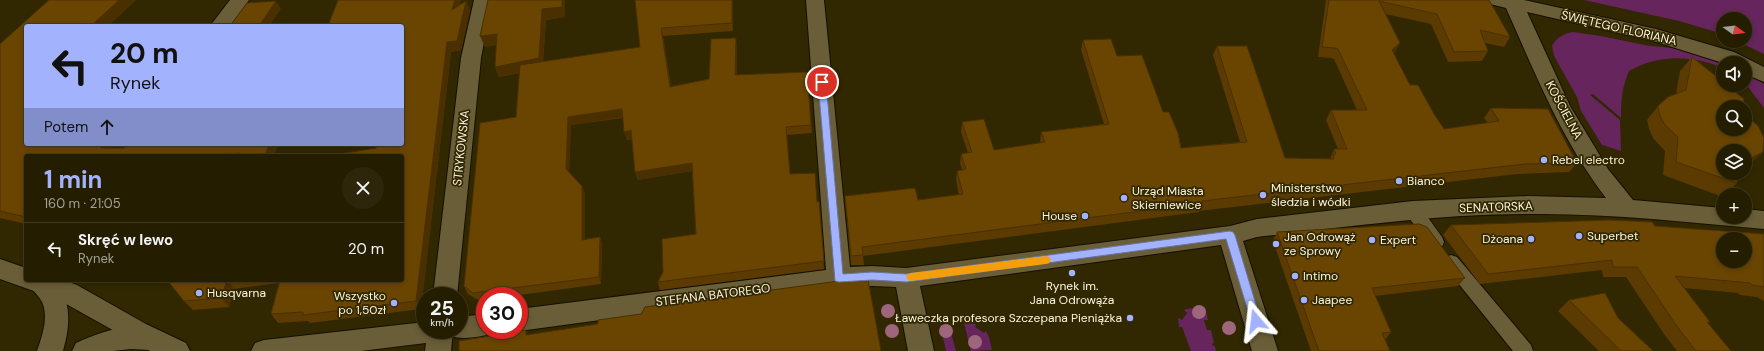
<!DOCTYPE html>
<html lang="pl">
<meta charset="utf-8">
<style>
:root{--surface:#251d00;--page:#2d260a;--text:#f1f3f6;--muted:#a3a299;--line:#423b22;--accent:#a2b2fd}
body{margin:0;font-family:"DM Sans",sans-serif;background:var(--page);color:var(--text);height:100vh;display:flex;flex-direction:column;font-size:15px;white-space:nowrap}
*{box-sizing:border-box;margin:0}
p{font-size:13px;color:var(--muted)}
.icon{flex:none;width:22px;height:22px;fill:none;stroke:currentColor;stroke-width:2;stroke-linecap:round;stroke-linejoin:round}
.map{position:relative;flex:1;overflow:hidden}
.details{position:absolute;left:24px;top:154px;width:380px;height:128px;display:flex;flex-direction:column;background:var(--surface);border-radius:4px;box-shadow:0 2px 6px #0003,0 0 0 1px var(--line)}
.details>*{flex:none}
.banner{position:absolute;left:24px;top:24px;width:380px;height:122px;border-radius:4px;box-shadow:0 2px 6px #0003,0 0 0 1px var(--line);background:#a2b2fd;color:#111;overflow:hidden}
.needle{width:26px;rotate:105deg}
.buttons{position:absolute;left:1716px;top:12px;display:grid;gap:8px}
.buttons a{display:grid;place-items:center;width:36px;height:36px;border-radius:50%;background:var(--surface);box-shadow:0 2px 6px #0003,0 0 0 1px var(--line);font-size:20px}
.speed{position:absolute;left:416px;top:287px;display:flex;gap:8px;font-size:20px;font-weight:700;text-align:center}
.speed>*{display:grid;place-content:center;width:52px;height:52px;border-radius:50%;background:var(--surface);box-shadow:0 2px 6px #0003,0 0 0 1px var(--line);line-height:1}
.speed small{font-size:10px;font-weight:400}
.speed .limit{border:6px solid #d22;background:#fff;color:#111}
.pin{position:absolute;display:grid;place-items:center;width:34px;height:34px;color:#fff;margin:-17px;border:2px solid #fff;border-radius:50%;box-shadow:0 1px 4px #0007}
.me{position:absolute;width:44px;margin:-22px;rotate:343deg;stroke-linejoin:round;filter:drop-shadow(0 0 3px #0008)}
.turn{display:flex;align-items:center;gap:14px;height:84px;padding:0 20px;font-size:18px}
.turn .icon{width:52px;height:52px;stroke-width:2.5}
.turn b{display:block;font-size:28px;line-height:34px}
.then{display:flex;align-items:center;height:38px;padding:0 20px;background:#0003;gap:8px;font-size:15px}
.round{display:grid;place-items:center;flex:none;width:42px;height:42px;border-radius:21px;background:var(--page)}
.head{display:flex;align-items:center;justify-content:space-between;height:68px;padding:0 20px}
h1{font-size:24px;font-weight:700;line-height:30px;color:var(--accent)}
ul{padding:0;list-style:none}
li{display:flex;align-items:center;gap:12px;height:52px;padding:0 20px;border-top:1px solid var(--line)}
li div{flex:1}
li b{display:block;font-size:15px}
li em{font-style:normal}
.map>svg:first-child{display:block}
</style>
<div class="map">
<svg width="1764" height="351" viewBox="0 0 1764 351">
<rect width="100%" height="100%" fill="#312700"/>
<g fill="#66255c">
<polygon points="1584,0 1764,0 1764,54 1737,41 1745,41 1745,19 1723,19 1723,34 1679,21"/>
<path d="M1573 32 1601 36 1650 46 1683 49 1723 63V68C1692 55 1659 54 1629 71 1622 87 1621 101 1621 118L1593 94 1590 95 1620 120 1621 151 1602 145 1594 132 1581 111 1577 97 1554 56 1552 46C1557 37 1563 34 1573 32Z"/>
<polygon points="1745,72 1764,84 1764,108 1745,83"/>
<polygon points="1205,307 1208,320 1204,320 1207,330 1211,330 1214,343 1212,344 1213,346 1215,346 1216,351 1191,351 1182,327 1179,327 1178,318 1182,320 1187,313 1184,310 1186,309"/>
<polygon points="964,323 976,324 975,327 984,333 986,331 989,337 992,350 971,351"/>
<polygon points="940,325 949,325 956,351 946,351"/>
</g>
<g fill="none" stroke-linecap="round" stroke-linejoin="round">
<defs>
<g id="service">
<polygon points="1413,204 1419,205 1442,237 1444,242 1442,247 1436,249 1430,247 1407,215 1405,210 1407,205"/>
<polygon points="1451,255 1457,257 1531,345 1533,351 1513,351 1445,267 1442,262 1445,257"/>
</g>
<g id="minor">
<polygon points="230,0 249,0 230,26 210,26"/>
<polygon points="474,0 492,0 481,58 457,296 433,296 461,58"/>
<path d="M806 0H824L850 267 872 266 906 268 1230 226 1257 219 1413 201 1528 196 1606 198C1562 141 1535 73 1506 8L1490 4 1488 0H1524L1656 29 1734 52 1764 67V82L1745 74V63H1723L1653 41 1527 12 1570 106 1608 169 1633 200 1723 208V217H1745V209L1764 211V229C1686 222 1607 213 1528 214 1437 214 1347 227 1257 237L1243 241 1278 351H1252L1221 245 920 286 934 351H908L896 287 872 286 839 288 519 331 517 330H519V309L826 270Z"/>
<path d="M28 280H53C73 299 70 327 63 351H37C42 337 49 317 42 302 38 294 31 290 27 282Z"/>
<path d="M485 314V330H495L494 333C480 337 464 340 450 336L447 330H459V317Z"/>
<path d="M131 327 149 328 158 331 162 339 158 347 149 350 131 349 113 351H72L76 343C94 335 111 328 131 327Z"/>
</g>
<g id="tertiary">
<polygon points="0,259 26,268 26,280 63,280 77,285 146,324 186,343 190,351 150,351 59,300 0,279"/>
<polygon points="425,322 425,330 453,330 451,351 425,351 426,343 361,351 251,351 255,343 264,340"/>
</g>
</defs>
<use href="#service" stroke="#151000" stroke-width="2"/>
<use href="#minor" stroke="#151000" stroke-width="2"/>
<use href="#tertiary" stroke="#151000" stroke-width="2"/>
<use href="#service" fill="#695e37" fill-rule="evenodd"/>
<use href="#minor" fill="#695e37" fill-rule="evenodd"/>
<use href="#tertiary" fill="#695e37" fill-rule="evenodd"/>
</g>
<g fill="#9d667d">
<circle cx="888" cy="311" r="7"/>
<circle cx="1199" cy="312" r="7"/>
<circle cx="1229" cy="328" r="7"/>
<circle cx="892" cy="331" r="7"/>
<circle cx="946" cy="331" r="7"/>
<circle cx="975" cy="342" r="7"/>
</g>
<g fill="#5b3b01">
<polygon points="49,0 136,0 108,26 26,26 26,144 114,144 115,145 112,148 124,148 127,144 278,144 274,156 26,156 26,224 0,218 0,44"/>
<polygon points="488,0 565,17 546,20 543,62 640,47 635,0 733,0 733,31 663,36 671,86 709,79 737,46 737,75 807,72 812,133 787,135 790,174 817,202 819,201 824,269 660,290 658,282 696,234 692,171 638,180 635,172 632,139 627,140 623,118 571,125 569,173 585,194 585,239 600,237 602,245 601,284 512,296 485,296 485,299 478,300 468,294 464,286 516,117 520,73 499,77 495,67 496,45 485,47"/>
<polygon points="1326,0 1489,0 1510,37 1504,47 1485,43 1488,51 1482,61 1448,62 1431,24 1385,14 1394,54 1410,85 1434,114 1444,129 1488,123 1484,118 1491,108 1577,163 1569,172 1517,174 1199,211 1199,212 863,256 864,265 851,265 845,196 918,200 959,195 956,180 957,171 962,170 960,163 961,154 968,153 961,132 962,122 994,150 1040,143 1040,142 1041,132 1104,124 1081,50 1083,40 1117,56 1163,112 1181,148 1240,142 1213,55 1217,46 1285,158 1330,159 1334,149 1338,149 1326,120 1331,110 1357,110 1334,59 1331,58 1318,57"/>
<polygon points="466,1 470,10 461,50 451,52 421,309 310,323 308,321 278,323 271,314 279,283 234,289 229,307 193,310 184,301 167,280 402,280 376,148 460,5"/>
<polygon points="1692,57 1723,82 1723,85 1726,85 1744,99 1743,107 1723,107 1723,129 1745,129 1745,114 1758,126 1764,138 1763,152 1749,165 1745,168 1745,151 1723,151 1723,173 1738,173 1737,183 1725,195 1723,195 1723,197 1663,175 1665,151 1653,138 1649,129 1647,120 1658,106 1668,97 1676,94 1680,71"/>
<polygon points="1451,225 1655,226 1764,234 1764,301 1757,297 1740,295 1738,293 1684,288 1710,322 1708,323 1731,351 1677,351 1664,334 1626,277 1603,277 1602,270 1480,284 1443,235"/>
<polygon points="1277,232 1465,278 1458,286 1375,296 1391,332 1385,340 1390,351 1311,351 1273,241"/>
<polygon points="1569,300 1618,318 1653,351 1599,351 1558,311"/>
</g>
<g fill="#4a3001">
<polygon points="119,0 136,0 108,26 91,26"/>
<polygon points="455,0 461,0 456,19 452,10"/>
<polygon points="562,0 565,0 565,17 546,20 543,69 499,77 495,67 542,9"/>
<polygon points="732,0 733,0 733,31 732,23"/>
<polygon points="276,1 281,9 269,26 259,26"/>
<polygon points="466,1 470,10 461,50 451,52 421,309 416,301 447,42"/>
<polygon points="661,28 663,36 672,95 670,87"/>
<polygon points="497,34 501,44 485,47 480,36"/>
<polygon points="736,38 737,46 737,83 735,75"/>
<polygon points="1400,43 1395,53 1387,60 1392,50"/>
<polygon points="622,109 624,117 571,125 569,177 566,169 568,117"/>
<polygon points="631,130 633,138 627,140 624,132"/>
<polygon points="101,144 114,144 115,145 108,155 101,148 100,146"/>
<polygon points="269,144 278,144 274,156 265,156"/>
<polygon points="1763,152 1749,165 1745,168 1745,161"/>
<polygon points="239,153 242,156 218,156"/>
<polygon points="692,163 693,171 638,180 635,172"/>
<polygon points="582,186 585,194 585,247 582,240"/>
<polygon points="600,237 602,245 601,284 599,277"/>
<polygon points="227,280 234,289 229,307 221,298"/>
</g>
<g fill="#6a4501" stroke="#4a3001" fill-rule="evenodd">
<polygon points="49,0 119,0 91,26 26,26 26,144 101,144 100,146 101,148 124,148 127,144 269,144 265,156 238,156 239,153 218,156 26,156 26,217 0,211 0,44"/>
<polygon points="338,0 455,0 452,10 466,1 457,41 447,42 416,301 303,315 303,312 271,314 280,280 402,280 402,156 327,156 376,148 377,144 402,144 402,26 328,26"/>
<polygon points="488,0 562,0 562,7 542,9 539,58 495,67 497,34 480,36"/>
<polygon points="635,0 732,0 732,23 661,28 670,87 709,79 711,39 736,38 735,75 807,72 811,125 786,127 790,174 815,173 817,202 819,201 824,261 658,282 663,272 662,239 696,234 692,163 635,172 631,130 624,132 622,109 568,117 566,169 582,186 582,240 600,237 599,277 473,293 464,286 480,123 516,117 520,65 640,47"/>
<polygon points="1329,0 1489,0 1510,37 1480,30 1488,51 1454,52 1437,14 1379,1 1400,43 1392,50 1410,85 1418,85 1434,114 1444,129 1499,121 1491,108 1548,109 1577,163 1525,164 1202,201 1203,203 862,247 863,255 851,256 845,196 915,188 918,200 963,194 957,171 966,169 961,154 972,152 962,122 984,119 994,150 1045,142 1041,132 1109,124 1083,40 1111,39 1117,56 1142,55 1163,112 1169,112 1178,133 1181,148 1247,142 1217,46 1247,46 1285,158 1334,159 1333,154 1336,154 1334,149 1347,149 1331,110 1367,110 1338,49 1335,48 1322,47"/>
<polygon points="276,1 259,26 230,26 247,3"/>
<polygon points="1692,57 1723,82 1723,85 1726,85 1744,99 1743,107 1723,107 1723,129 1745,129 1745,114 1758,126 1764,138 1763,152 1745,161 1745,151 1723,151 1723,173 1738,173 1737,183 1676,162 1678,137 1665,125 1660,116 1658,106 1668,97 1686,90"/>
<path d="M1610 220 1652 222 1655 226 1764 234V287L1752 285 1750 283 1675 276 1710 322H1707L1731 351H1696L1676 325 1637 267H1613L1612 260 1488 274 1451 225ZM1723 239H1745V261H1723Z"/>
<polygon points="1419,224 1427,227 1465,278 1372,288 1391,332 1382,333 1390,351 1319,351 1277,232"/>
<polygon points="868,279 881,351 459,351 459,341 526,330 526,335 598,324 598,320 641,314 645,307 839,281"/>
<polygon points="167,280 227,280 221,298 184,301"/>
<polygon points="1605,293 1618,318 1653,351 1621,351 1569,300"/>
</g>
<polygon fill="#a2b2fd" stroke="#6974a4" points="819,80 825,80 826,82 843,274 872,272 906,274 1230,231 1233,232 1235,235 1261,321 1260,324 1256,325 1252,324 1251,321 1226,239 906,282 872,280 839,282 835,281 818,82"/>
<polygon fill="#f59e0b" points="1046,256 1049,257 1051,260 1049,263 1046,264 911,281 908,280 906,277 908,274 911,273"/>
<g fill="#a2b2fd" stroke="#312700" stroke-width="1.5">
<circle cx="1544" cy="160" r="4"/>
<circle cx="1399" cy="181" r="4"/>
<circle cx="1263" cy="195" r="4"/>
<circle cx="1124" cy="198" r="4"/>
<circle cx="1085" cy="216" r="4"/>
<circle cx="1579" cy="236" r="4"/>
<circle cx="1531" cy="239" r="4"/>
<circle cx="1372" cy="240" r="4"/>
<circle cx="1276" cy="244" r="4"/>
<circle cx="1072" cy="273" r="4"/>
<circle cx="1295" cy="276" r="4"/>
<circle cx="199" cy="293" r="4"/>
<circle cx="1304" cy="300" r="4"/>
<circle cx="394" cy="303" r="4"/>
<circle cx="1130" cy="318" r="4"/>
</g>
<g text-anchor="middle" stroke-width="3.5" stroke-linejoin="round" paint-order="stroke">
<g font-size="12" fill="#fbf5df" stroke="#312700">
<text transform="translate(1619 28) rotate(13)" y="4">ŚWIĘTEGO FLORIANA</text>
<text transform="translate(1564 110) rotate(62)" y="4">KOŚCIELNA</text>
<text transform="translate(461 148) rotate(-84)" y="4">STRYKOWSKA</text>
<text transform="translate(1496 207) rotate(-2)" y="4">SENATORSKA</text>
<text transform="translate(713 295) rotate(-7)" y="4">STEFANA BATOREGO</text>
</g>
<g font-size="12" fill="#fbf5df" stroke="#312700" text-anchor="start">
<text x="1552" y="164">Rebel electro</text>
<text x="1407" y="185">Bianco</text>
<text x="1271" y="192">Ministerstwo<tspan x="1271" dy="14">śledzia i wódki</tspan></text>
<text x="1132" y="195">Urząd Miasta<tspan x="1132" dy="14">Skierniewice</tspan></text>
<text x="1077" y="220" text-anchor="end">House</text>
<text x="1587" y="240">Superbet</text>
<text x="1284" y="241">Jan Odrowąż<tspan x="1284" dy="14">ze Sprowy</tspan></text>
<text x="1523" y="243" text-anchor="end">Dżoana</text>
<text x="1380" y="244">Expert</text>
<text x="1303" y="280">Intimo</text>
<text x="1072" y="290" text-anchor="middle">Rynek im.<tspan x="1072" dy="14">Jana Odrowąża</tspan></text>
<text x="207" y="297">Husqvarna</text>
<text x="386" y="300" text-anchor="end">Wszystko<tspan x="386" dy="14">po 1,50zł</tspan></text>
<text x="1312" y="304">Jaapee</text>
<text x="1122" y="322" text-anchor="end">Ławeczka profesora Szczepana Pieniążka</text>
</g>
</g>
</svg>
<div class="buttons">
<a><svg class="needle" viewBox="-14 -14 28 28"><path d="M0-13l5 13h-10z" fill="#e53935"/><path d="M0 13l5-13h-10z" fill="#a3a299"/></svg></a>
<a><svg class="icon" aria-label="sound" viewBox="0 0 24 24"><path d="M4 9h4l5-4v14l-5-4H4zM17 9q2 3 0 6"/></svg></a>
<a><svg class="icon" aria-label="search" viewBox="0 0 24 24"><circle cx="10" cy="10" r="6"/><path d="M15 15l6 6"/></svg></a>
<a><svg class="icon" aria-label="layers" viewBox="0 0 24 24"><path d="M12 4l9 5-9 5-9-5zM3 14l9 5 9-5"/></svg></a>
<a>+</a>
<a>−</a>
</div>
<div class="speed"><div>25<small>km/h</small></div><div class="limit">30</div></div>
<div class="pin" style="left:822px;top:82px;background:#d93025"><svg class="icon" aria-label="arrive" viewBox="0 0 24 24"><path d="M6 21V4h12l-3 4 3 4H6"/></svg></div>
<svg class="me" style="left:1256px;top:321px" viewBox="-20 -20 40 40"><path d="M0-17L14 15 0 8-14 15z" fill="#a2b2fd" stroke="#fff" stroke-width="4"/></svg>
<div class="banner">
<div class="turn"><svg class="icon" aria-label="left" viewBox="0 0 24 24"><path d="M17 20v-9H6M10 6l-5 5 5 5"/></svg><div><b>20 m</b>Rynek</div></div>
<div class="then">Potem<svg class="icon" aria-label="ahead" viewBox="0 0 24 24"><path d="M12 20V5M6 11l6-6 6 6"/></svg></div>
</div>
<section class="details">
<div class="head"><div><h1>1 min</h1><p>160 m · 21:05</p></div><a class="round"><svg class="icon" aria-label="close" viewBox="0 0 24 24"><path d="M6 6l12 12M18 6L6 18"/></svg></a></div>
<ul>
<li><svg class="icon" aria-label="left" viewBox="0 0 24 24"><path d="M17 20v-9H6M10 6l-5 5 5 5"/></svg><div><b>Skręć w lewo</b><p>Rynek</p></div><em>20 m</em></li>
</ul>
</section>
</div>
